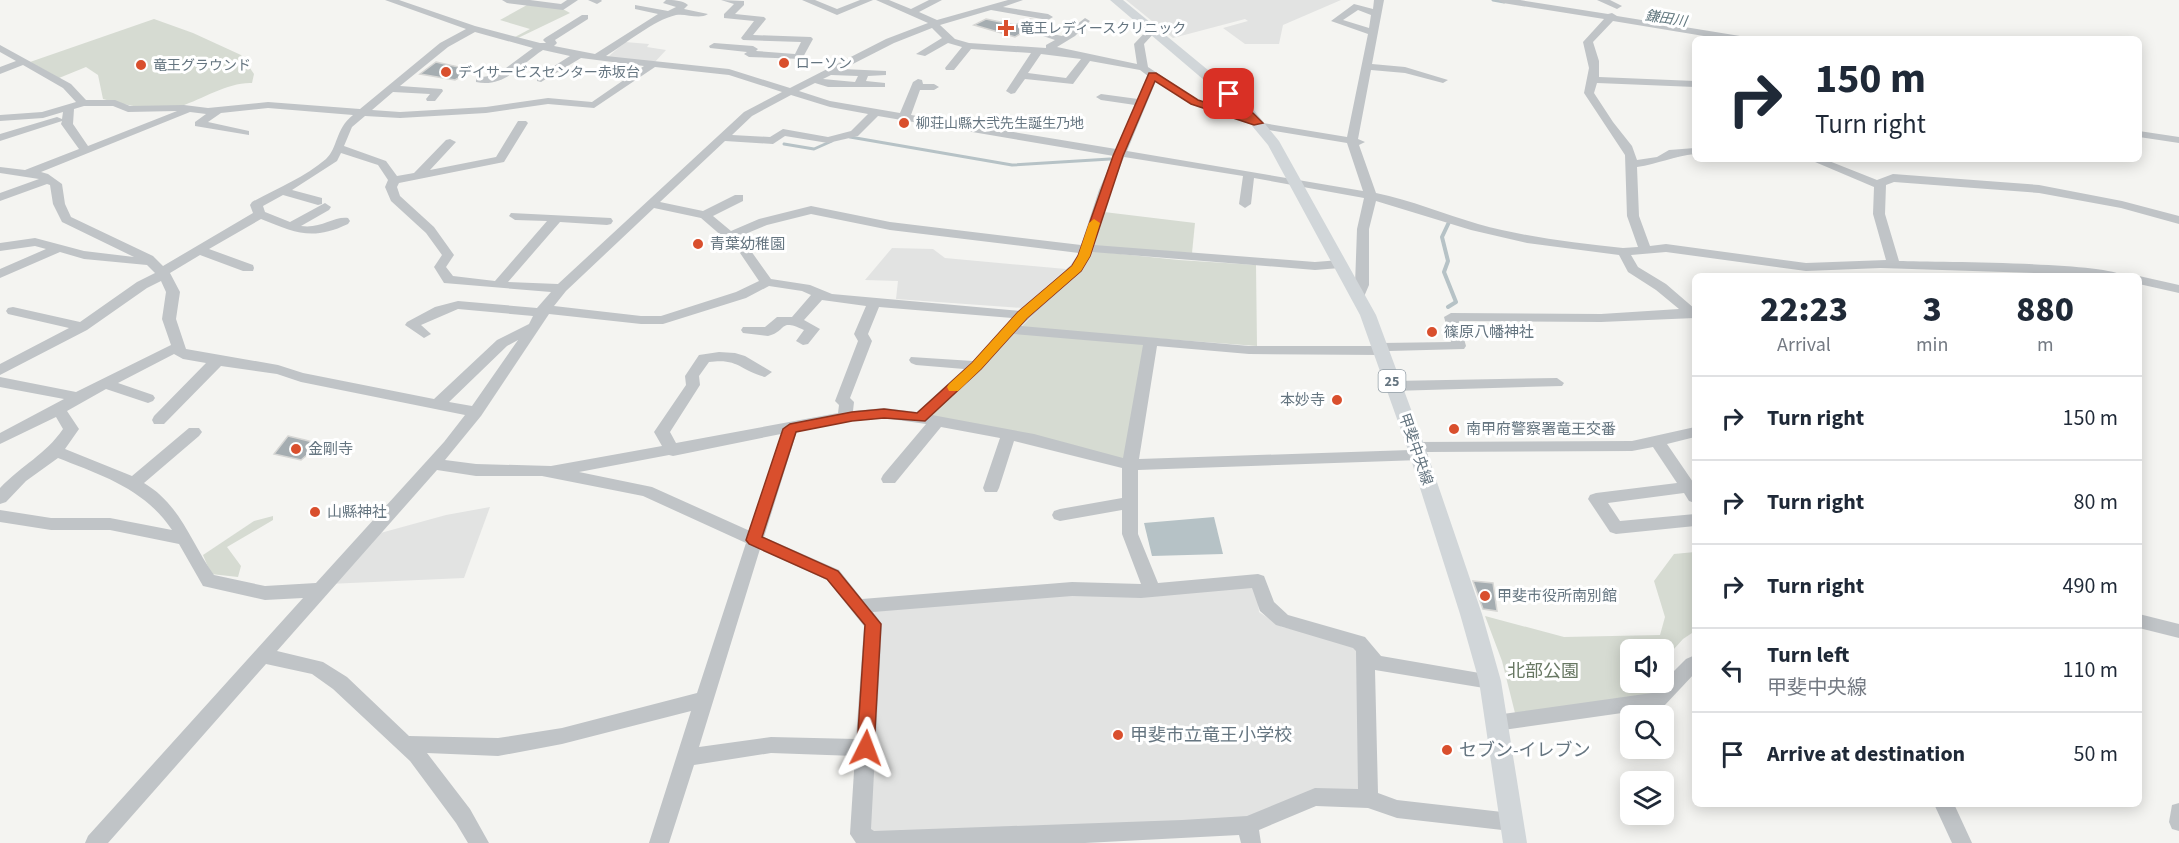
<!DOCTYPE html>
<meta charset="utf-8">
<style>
:root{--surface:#fff;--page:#f2f2f3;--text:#1f2937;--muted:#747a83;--line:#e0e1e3}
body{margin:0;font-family:"Source Sans 3","Noto Sans JP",sans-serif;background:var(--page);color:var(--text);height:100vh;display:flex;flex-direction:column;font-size:22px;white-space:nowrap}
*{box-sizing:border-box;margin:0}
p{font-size:20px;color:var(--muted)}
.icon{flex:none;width:33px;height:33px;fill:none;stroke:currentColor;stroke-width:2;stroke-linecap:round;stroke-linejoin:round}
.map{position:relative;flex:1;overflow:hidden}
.details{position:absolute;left:1692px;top:273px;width:450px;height:534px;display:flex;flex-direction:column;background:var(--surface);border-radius:9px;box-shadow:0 3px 15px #0003}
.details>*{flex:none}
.banner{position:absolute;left:1692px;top:36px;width:450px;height:126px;border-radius:9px;box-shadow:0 3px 15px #0003;background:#fff;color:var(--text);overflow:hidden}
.fabs{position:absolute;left:1620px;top:639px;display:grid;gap:12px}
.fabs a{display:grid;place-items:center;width:54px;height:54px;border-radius:9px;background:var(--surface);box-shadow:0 3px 15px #0003;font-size:30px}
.pin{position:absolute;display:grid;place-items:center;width:51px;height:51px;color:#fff;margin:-26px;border-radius:12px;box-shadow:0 3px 9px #0006}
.me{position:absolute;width:66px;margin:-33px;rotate:3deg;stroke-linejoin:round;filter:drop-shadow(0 0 4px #0008)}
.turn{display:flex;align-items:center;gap:21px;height:126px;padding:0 24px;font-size:27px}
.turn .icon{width:78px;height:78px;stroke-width:2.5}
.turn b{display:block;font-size:42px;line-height:51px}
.eta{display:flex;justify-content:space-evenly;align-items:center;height:102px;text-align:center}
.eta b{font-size:36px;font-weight:800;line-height:42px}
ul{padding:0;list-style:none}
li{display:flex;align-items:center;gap:18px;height:84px;padding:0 24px;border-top:2px solid var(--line)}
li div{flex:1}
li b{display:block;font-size:22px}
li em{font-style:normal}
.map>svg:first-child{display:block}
</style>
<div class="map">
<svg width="2179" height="843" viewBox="0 0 2179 843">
<rect width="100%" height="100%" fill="#f4f4f1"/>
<g fill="#e2e3e2">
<polygon points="1126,0 1341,0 1283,25 1279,44 1245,44 1223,28 1248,21 1245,19 1173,38"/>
<polygon points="625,42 649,44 647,47 666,50 653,64 608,57"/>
<polygon points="892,248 933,249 945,258 1066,269 1023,308 896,299 898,281 865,280"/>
<polygon points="490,507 464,578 328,584 366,537 446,515"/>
<polygon points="1248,585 1257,590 1259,612 1282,627 1354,643 1359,655 1364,794 1251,822 868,834 878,623 873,609 1077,593"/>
</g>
<g fill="#d6dbd2">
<polygon points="527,5 561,8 570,13 518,38 515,37 530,29 500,20"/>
<path d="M154 19 193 33 241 55 254 74 252 83C228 82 203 99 181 106 158 113 126 105 103 99L98 75 86 67 59 78 30 62Z"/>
<polygon points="1104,212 1195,223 1192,253 1091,246"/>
<polygon points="1091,251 1179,260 1256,265 1257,346 1020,328 1084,266"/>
<polygon points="1018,330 1149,342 1128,463 924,417"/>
<polygon points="273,516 273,520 227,547 241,566 238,577 211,574 203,555 254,521"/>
<polygon points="1695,552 1695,631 1683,639 1664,660 1664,650 1630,650 1630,682 1661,683 1656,694 1515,713 1502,661 1485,616 1564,637 1660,635 1665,617 1654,581 1674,554"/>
</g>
<polygon fill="#b6c2c6" points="1214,517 1223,554 1152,556 1144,523"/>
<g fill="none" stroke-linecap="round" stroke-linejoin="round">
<g stroke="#b6c2c6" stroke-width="3">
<polyline points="1493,0 1504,2"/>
<polyline points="850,137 1012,165 1110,159"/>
<polyline points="784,144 814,149 832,141"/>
</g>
<polyline stroke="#b6c2c6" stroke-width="4" points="1448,307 1456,302 1444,272 1448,261 1442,237 1450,220"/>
</g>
<g fill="#a5adb1" stroke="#d6d6d4" stroke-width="1.5">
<polygon points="986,19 1015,25 1030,19 1041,21 1015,37 974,25"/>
<polygon points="436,62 472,70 455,80 420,74"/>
<polygon points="288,436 305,440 320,444 301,460 274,454"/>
<polygon points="1473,581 1493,583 1497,611 1483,609"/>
</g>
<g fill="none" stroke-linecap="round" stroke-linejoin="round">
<g fill="#c0c4c7" fill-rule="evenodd">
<path d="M385 0H399L475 26 540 43H546L543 40 545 38 582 15H588V19L555 40 557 43 554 46 595 54 658 14 635 9V5L668 11 676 7 663 3 666 0C673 0 682 0 688 5L684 9 708 14C699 20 686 13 676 15 654 20 625 44 606 56L729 69 790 88 886 39 928 23 876 0H889L911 9 929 0H942L919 12 937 20 1008 0H1023L1003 7 1048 14 1053 17 1048 20 991 10 940 25 955 39 969 43 1046 48V45L1055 40 1043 36V32L1062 36 1085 18 1090 21 1075 36 1057 47 1137 64 1134 44 1149 28H1155V32L1144 44 1148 67 1198 100 1263 123 1347 137 1368 34 1331 21 1354 4 1373 9 1374 0H1384L1372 64 1405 67 1448 80 1443 83 1405 73 1371 70 1358 139 1365 142 1359 145 1376 193C1411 200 1444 214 1478 224 1525 237 1574 243 1623 248L1638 247 1627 216 1625 155 1584 93 1589 68 1583 42 1604 19 1503 3 1498 0H1520L1608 14 1612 13 1617 16 1740 36 1745 39H1722L1613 21 1593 42 1599 61V77L1695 81V87L1597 83 1594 93 1613 122 1632 146 1637 160 1657 157 1669 150 1695 148V154C1674 156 1658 164 1637 167L1639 216 1650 246 1666 244 1806 263 1886 260 1873 214 1874 187 1808 159H1824L1877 180 1893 174 2039 185 2122 201 2179 216V224L2121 208 2039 193 1894 182 1886 185 1885 214 1899 261C1931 262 2109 262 2123 276L1881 268 1806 271 1666 252 1631 255 1638 267 1666 284 1695 309V318L1601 322 1459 321 1466 346 1464 349 1389 351 1382 355 1249 354 1157 346 1139 459 1410 450 1408 447 1411 443 1416 442 1632 441 1695 427V437L1667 444 1695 485V503L1689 501 1684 493 1608 503 1620 521 1695 514V526L1616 534 1610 532 1588 499 1590 495 1596 493 1677 483 1653 447 1632 451 1426 452 1428 455 1425 459 1420 460 1138 470V534L1158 583 1258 574 1264 576 1274 602 1288 615 1365 637 1381 656 1497 676 1499 681 1497 686 1490 689 1375 670 1378 793 1397 800 1511 813 1518 815 1521 822 1518 829 1511 831 1397 818 1368 808 1316 806 1259 830 1261 843H1241L1239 835 1085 843H856L850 834 855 756 771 753 694 765 669 843H649L691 711 562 744 498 756 427 753 470 809 489 843H468L456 823 410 761 333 689 312 674 266 664 108 843H85L88 836 303 598 265 600 203 586 179 544 110 530H51L0 522V510L51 518H110L172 530C145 489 101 475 58 458L26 481 6 502 0 504V488C22 465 45 455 63 429L56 417 0 444V433L64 399 0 387V377L76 392 171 345 162 319 166 292 161 281 147 288 87 330 0 375V364L69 328 8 314 6 311 8 308 13 307 80 322 137 282 155 273 147 265 84 259 60 252 0 278V269L46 249 35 246 0 251V243L35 238 84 251 134 257 62 222 53 204 50 185 47 184 0 201V193L39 179 0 173V167L25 170 79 149 61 124 62 121 0 141V134L57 117 62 119 63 112 43 118 0 121V115L42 112 76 102 63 88 23 65 0 74V67L16 61 0 52V45L71 84 86 100H115L130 106 184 105 208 108 268 102 360 109 440 43 466 29ZM1358 10 1371 15 1369 28 1343 20ZM932 28 942 38 916 54 925 56 948 43 962 47 945 68 946 70H954L971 49 1031 53 1006 91 1011 94 1015 93 1025 79 1073 84 1090 61 1140 70 1148 76 1138 99 1101 94 1096 97 1101 100 1135 105 1116 149 911 115 920 90H934L939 87 934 84H923L922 80 918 79 913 82 900 113 830 101 799 91 815 83 828 87H885V83L866 81 868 76 886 75V71L843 69 894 43ZM475 32 533 48 502 71 489 76 476 78V82C505 88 521 64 543 50L570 56 537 77V81L541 82 581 58 644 66 592 102 548 98 486 107 400 112 372 110 393 92 430 94 426 99 427 101H435L443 91 442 89 400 86 448 47ZM1041 54 1081 59 1066 78 1028 73ZM655 67 729 75 782 92 744 112 558 284 508 282 560 222 607 225 611 224 613 221 611 218 511 213 509 216 515 220 547 221 495 281 453 276 446 267 454 255 434 227 400 196 397 187 399 183 504 162 528 123 526 121H518L496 157 430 170 456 142 450 139 446 140 414 173 397 176 386 161 344 146 352 127 365 116 400 118 486 113 548 104 594 108ZM831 75 858 76 855 82 823 79ZM1156 81 1190 104 1256 126 1257 128 1347 143 1363 191 1127 151ZM791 95 830 107 868 114 851 131 828 137 783 129 770 137 732 135 752 116ZM84 106H113L128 112 177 111 88 146 73 124 74 109ZM268 108 353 115C335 129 338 148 326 159 305 177 276 189 252 202L250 205 253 213 163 266 153 256 71 217 65 204 62 184 48 174 41 172 190 112 206 114 195 122V126L249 135V131L208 122 221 113ZM878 116 1114 156 1099 190 1081 245 890 222 811 206 759 219 731 231 713 216 743 201V195H735L703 211 660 202 725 141 773 144 785 136 828 143 858 136ZM341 153 378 165 388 180 385 187 391 201 426 233 442 255 434 267 444 283 551 292 537 308 458 301 435 307 407 322 405 325 424 338 431 334 421 325 458 309 533 316 529 324 497 340 434 399 303 373 278 365 186 349 176 319 180 292 170 273 200 255 243 271H253L254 268 253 265 209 249 261 219C296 233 312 241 348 224L350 221 348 218C334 216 321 229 301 226L329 210 331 207 325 203 290 222 265 212 263 206 283 195 318 205 322 204V198L292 190 337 161ZM1124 157 1243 176 1239 204 1245 208 1251 204 1254 178 1364 198 1357 229 1355 285 1351 296 1353 299H1363L1369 285V229L1376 201 1471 230 1527 243 1619 255 1628 272 1656 290 1679 309 1601 314 1451 313 1444 317 1451 342 1381 343 1374 346H1249L1021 326 1081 271 1092 252 1315 270 1340 268 1346 264 1340 260 1315 262 1094 245 1111 190ZM654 208 701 218 738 250 759 281 736 292 661 316H641L554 306 566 291ZM811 214 890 230 1079 253 1071 265 1020 311 832 294 810 285 771 279 746 244 738 237 767 225ZM769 286 802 291 811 295 792 317H777L765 327H743L741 330 743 333 768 336C788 331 778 318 804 330L796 341 803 345 808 344 820 329 804 320 822 300 866 306 854 334 858 341 835 401 839 405 838 413 676 443 670 432 700 385 699 376 709 362C739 358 739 370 765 377L772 372 745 356 735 353 719 352 699 355 685 376 686 385 654 432 662 446 551 466 476 464 445 460 481 416 549 314 641 324H663L746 298ZM879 307 1012 318 973 361 911 357 909 360 911 363 916 365 964 369 917 412 884 408 853 411 854 402 850 398 872 341 868 334ZM1014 334 1143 345 1123 458 1034 434 932 415 981 369ZM518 340 472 406 449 402 507 346ZM174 354 183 359 206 363 154 416 152 420 154 424H164L221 366 277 374 301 382 465 415 444 442 316 583 265 586 214 575C191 543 181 505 144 483L199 436 202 432 199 428H189L132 476 65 449 79 429 67 411 106 389 148 403 153 401 155 398 153 395 118 383ZM884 418 926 424 883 475 881 479 883 483H895L941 427 1000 438 983 488 985 492H997L999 488 1014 441 1122 468V498L1060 509 1054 511 1052 515 1054 519 1060 521 1122 510V534L1141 584 1072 582 862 599 839 570 764 537 797 431 852 421ZM781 434 750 531 652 487 579 472 669 455 673 456ZM437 470 476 476H542L643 496 746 543 697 693 562 728 498 738 409 736 347 677 323 662 277 651ZM760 549 827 580 864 626 856 739 771 737 699 747ZM1252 588 1260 611 1276 625 1353 648 1356 651 1358 789 1315 788 1247 816 1182 820 874 831 871 829 882 624 873 612 1072 596 1141 598Z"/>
<polygon points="502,0 530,0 561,4 567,0 578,0 563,10 507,3"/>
<polygon points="588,0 601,0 602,1 597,4"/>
<polygon points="721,0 744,1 744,5 735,14 764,17 766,19 753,35 811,37 813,39 802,59 749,57 744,54 747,52 710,48 709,46 714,43 753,46 758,49 756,51 795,54 801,42 743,40 741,38 754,21 724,18 724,14 734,4"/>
<polygon points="802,0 815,0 837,9 860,0 873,0 837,15"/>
<polygon points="1597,0 1610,0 1622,6 1617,9"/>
<polygon points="2139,131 2179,137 2179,143 2139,137"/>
<polygon points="2139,276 2179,285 2179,293 2139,284"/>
<polygon points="1557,378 1564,383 1562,386 1393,391 1386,386 1393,381"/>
<polygon points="2139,614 2179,624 2179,638 2139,628"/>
<polygon points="1695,655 1695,673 1664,706 1657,708 1496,731 1489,729 1486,723 1489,717 1496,715 1652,693 1686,659"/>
<polygon points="2179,803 2179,831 2172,829 2169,822 2172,805"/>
<polygon points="1934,804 1954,804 1972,843 1952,843"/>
</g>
<polygon fill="#d1d6d9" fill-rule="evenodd" points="1110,0 1123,0 1248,103 1279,141 1376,315 1425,447 1482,614 1501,681 1527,843 1503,843 1479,681 1460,614 1407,447 1360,315 1268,145 1238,109"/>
</g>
<polygon fill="#d94f2d" stroke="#8d331d" stroke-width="1.5" points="1149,73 1156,73 1198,100 1244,115 1224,94 1232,92 1263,123 1254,125 1191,104 1155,81 1123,156 1090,256 1081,271 1027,318 981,369 925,421 884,418 852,421 796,432 762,537 838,571 881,624 874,748 872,753 866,755 859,753 857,748 865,625 827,579 749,544 746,540 783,429 790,424 852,412 884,409 917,413 972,363 1018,312 1072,266 1078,256 1113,156"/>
<polygon fill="#f59e0b" points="1094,219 1100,223 1090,256 1081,271 1027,318 981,369 958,391 949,391 947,387 949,384 972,363 1018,312 1072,266 1078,256 1089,223"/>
<g fill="#d94f2d" stroke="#fff" stroke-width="2">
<path d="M1003 19h6v6h6v6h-6v6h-6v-6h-6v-6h6z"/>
<circle cx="784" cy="63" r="6"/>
<circle cx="141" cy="65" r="6"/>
<circle cx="446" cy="72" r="6"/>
<circle cx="904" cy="123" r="6"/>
<circle cx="698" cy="244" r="6"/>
<circle cx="1432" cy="332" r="6"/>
<circle cx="1337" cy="400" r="6"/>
<circle cx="1454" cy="429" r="6"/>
<circle cx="296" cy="449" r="6"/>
<circle cx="315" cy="512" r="6"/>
<circle cx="1485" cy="596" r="6"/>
<circle cx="1118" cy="735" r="6"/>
<circle cx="1447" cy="750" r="6"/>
</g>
<g text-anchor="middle" stroke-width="6" stroke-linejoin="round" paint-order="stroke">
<g font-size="14" font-style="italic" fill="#61777e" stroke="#fff">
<text transform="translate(1666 18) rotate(9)" y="5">鎌田川</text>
</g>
<g font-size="14" fill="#657580" stroke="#fff" text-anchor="start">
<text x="1020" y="33">竜王レディースクリニック</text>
<text x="796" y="68">ローソン</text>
<text x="153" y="70">竜王グラウンド</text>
<text x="458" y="77">デイサービスセンター赤坂台</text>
<text x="916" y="128">柳荘山縣大弐先生誕生乃地</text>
</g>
<rect fill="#fff" stroke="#939ea6" stroke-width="1.5" x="1378.5" y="370" width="27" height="22" rx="4.5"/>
<g font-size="14" font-weight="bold" fill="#657580">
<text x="1392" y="386">25</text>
</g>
<g font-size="15" fill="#657580" stroke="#fff" text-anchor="start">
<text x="710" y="249">青葉幼稚園</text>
<text x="1444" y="337">篠原八幡神社</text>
<text x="1325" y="405" text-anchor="end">本妙寺</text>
<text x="1466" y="434">南甲府警察署竜王交番</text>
<text x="308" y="454">金剛寺</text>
<text x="327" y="517">山縣神社</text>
<text x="1497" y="601">甲斐市役所南別館</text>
</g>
<g font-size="15" fill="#657580" stroke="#fff">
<text transform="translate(1416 449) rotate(71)" y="5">甲斐中央線</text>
</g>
<g font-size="18" fill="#687863" stroke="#fff">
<text x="1543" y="677">北部公園</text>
</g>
<g font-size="18" fill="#657580" stroke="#fff" text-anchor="start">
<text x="1130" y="741">甲斐市立竜王小学校</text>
<text x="1459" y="756">セブン-イレブン</text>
</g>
</g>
</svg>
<div class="fabs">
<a><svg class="icon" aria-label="sound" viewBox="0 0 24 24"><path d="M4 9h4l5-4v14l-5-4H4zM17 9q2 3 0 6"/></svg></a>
<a><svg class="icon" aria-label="search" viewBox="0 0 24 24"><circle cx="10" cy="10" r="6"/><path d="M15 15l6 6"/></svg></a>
<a><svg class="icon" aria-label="layers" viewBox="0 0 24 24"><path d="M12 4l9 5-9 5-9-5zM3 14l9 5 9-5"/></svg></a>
</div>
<div class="pin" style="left:1229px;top:94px;background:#d93025"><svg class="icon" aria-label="arrive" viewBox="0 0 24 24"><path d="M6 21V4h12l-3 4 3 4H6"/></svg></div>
<svg class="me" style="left:866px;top:748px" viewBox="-20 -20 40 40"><path d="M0-17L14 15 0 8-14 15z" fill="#d94f2d" stroke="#fff" stroke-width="4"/></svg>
<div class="banner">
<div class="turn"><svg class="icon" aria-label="right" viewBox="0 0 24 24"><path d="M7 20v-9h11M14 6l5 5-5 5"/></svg><div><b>150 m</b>Turn right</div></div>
</div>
<section class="details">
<div class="eta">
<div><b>22:23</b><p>Arrival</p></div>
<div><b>3</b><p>min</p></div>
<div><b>880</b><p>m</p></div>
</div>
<ul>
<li><svg class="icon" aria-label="right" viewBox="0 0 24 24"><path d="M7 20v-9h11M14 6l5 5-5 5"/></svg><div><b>Turn right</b></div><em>150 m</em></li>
<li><svg class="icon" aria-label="right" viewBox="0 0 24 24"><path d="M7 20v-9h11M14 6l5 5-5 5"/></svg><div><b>Turn right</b></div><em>80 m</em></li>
<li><svg class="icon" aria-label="right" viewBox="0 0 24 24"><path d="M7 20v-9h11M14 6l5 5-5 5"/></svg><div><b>Turn right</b></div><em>490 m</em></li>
<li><svg class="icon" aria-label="left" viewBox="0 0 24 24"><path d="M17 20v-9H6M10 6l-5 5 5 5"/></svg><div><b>Turn left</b><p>甲斐中央線</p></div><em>110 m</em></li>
<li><svg class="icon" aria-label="arrive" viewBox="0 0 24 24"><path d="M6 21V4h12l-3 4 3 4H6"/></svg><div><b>Arrive at destination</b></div><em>50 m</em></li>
</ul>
</section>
</div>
